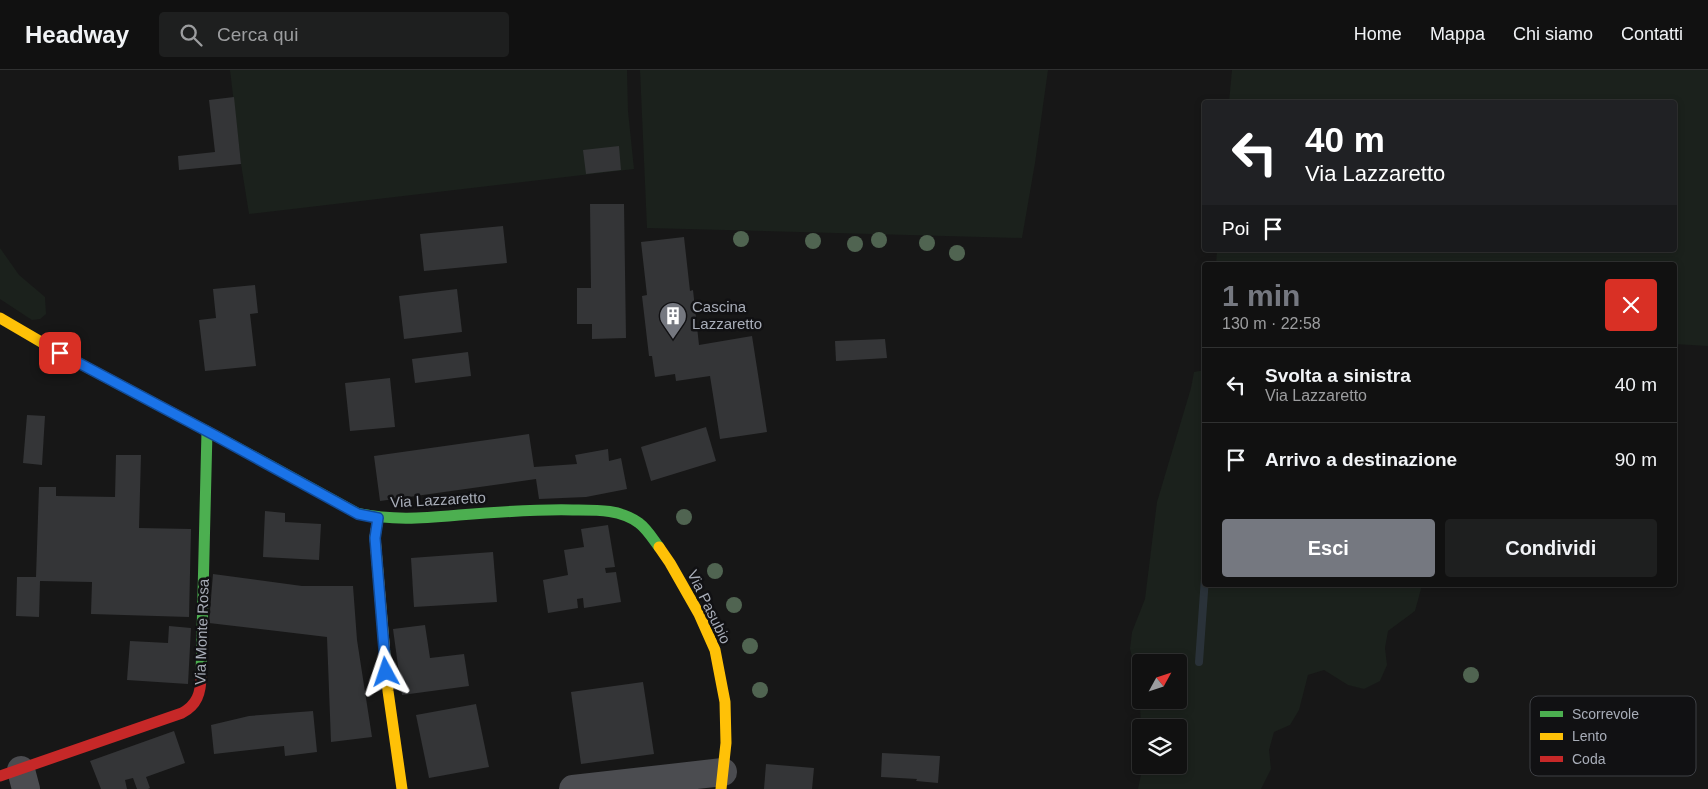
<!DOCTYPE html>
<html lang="it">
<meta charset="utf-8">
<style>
:root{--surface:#111;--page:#1e1f1f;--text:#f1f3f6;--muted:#9c9d9f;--line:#303131;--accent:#757880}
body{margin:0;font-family:Helvetica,sans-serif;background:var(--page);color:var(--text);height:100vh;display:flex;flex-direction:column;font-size:19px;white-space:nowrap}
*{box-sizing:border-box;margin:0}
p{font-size:16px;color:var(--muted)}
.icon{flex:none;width:28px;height:28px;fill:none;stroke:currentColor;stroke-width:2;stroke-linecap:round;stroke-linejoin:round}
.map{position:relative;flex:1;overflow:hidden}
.side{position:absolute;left:1202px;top:192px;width:475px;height:325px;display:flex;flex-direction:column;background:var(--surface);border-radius:5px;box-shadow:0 2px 8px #0003,0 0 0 1px var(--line)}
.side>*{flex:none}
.banner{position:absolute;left:1202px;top:30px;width:475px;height:152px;border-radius:5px;box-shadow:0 2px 8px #0003,0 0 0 1px var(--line);background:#202124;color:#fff;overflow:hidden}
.needle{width:32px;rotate:50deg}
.buttons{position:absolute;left:1132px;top:584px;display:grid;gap:10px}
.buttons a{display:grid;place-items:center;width:55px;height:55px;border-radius:5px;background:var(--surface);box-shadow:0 2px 8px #0003,0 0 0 1px var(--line);font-size:25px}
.pin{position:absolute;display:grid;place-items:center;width:42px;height:42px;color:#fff;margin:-21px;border-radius:10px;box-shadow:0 2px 8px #0006}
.me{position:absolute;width:55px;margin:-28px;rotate:355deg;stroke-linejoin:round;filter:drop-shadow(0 0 4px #0008)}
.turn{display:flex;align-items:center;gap:18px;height:105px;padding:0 20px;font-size:22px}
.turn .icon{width:65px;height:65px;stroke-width:2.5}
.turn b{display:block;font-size:35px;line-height:42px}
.then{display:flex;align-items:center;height:48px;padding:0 20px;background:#0003;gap:10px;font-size:19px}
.round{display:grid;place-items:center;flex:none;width:52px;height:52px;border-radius:5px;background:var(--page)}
.head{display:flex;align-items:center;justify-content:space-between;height:85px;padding:0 20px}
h1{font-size:30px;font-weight:600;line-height:38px;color:var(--accent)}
.primary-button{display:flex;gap:10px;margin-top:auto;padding:10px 20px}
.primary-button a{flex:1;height:58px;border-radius:5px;background:var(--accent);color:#fff;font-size:20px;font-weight:600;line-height:58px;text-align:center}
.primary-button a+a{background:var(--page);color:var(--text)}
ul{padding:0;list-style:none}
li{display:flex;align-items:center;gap:15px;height:75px;padding:0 20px;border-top:1px solid var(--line)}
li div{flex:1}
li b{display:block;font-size:19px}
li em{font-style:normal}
header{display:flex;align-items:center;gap:30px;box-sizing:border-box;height:70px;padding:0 25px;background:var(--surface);border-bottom:1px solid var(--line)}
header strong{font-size:24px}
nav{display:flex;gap:28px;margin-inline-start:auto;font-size:18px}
.search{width:350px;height:45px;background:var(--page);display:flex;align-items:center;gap:12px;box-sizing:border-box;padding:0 18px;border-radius:5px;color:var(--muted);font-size:19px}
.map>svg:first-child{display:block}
</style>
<header>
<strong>Headway</strong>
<div class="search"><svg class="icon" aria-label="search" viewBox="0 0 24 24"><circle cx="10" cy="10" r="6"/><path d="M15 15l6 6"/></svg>Cerca qui</div>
<nav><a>Home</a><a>Mappa</a><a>Chi siamo</a><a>Contatti</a></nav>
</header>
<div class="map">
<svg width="1708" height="719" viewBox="0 0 1708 719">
<rect width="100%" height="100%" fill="#171717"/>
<g fill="#1b211c" fill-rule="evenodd">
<polygon points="230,0 627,0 628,41 634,99 249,144 241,94"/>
<polygon points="640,0 1048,0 1035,93 1022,168 647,158"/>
<polygon points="1232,0 1708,0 1708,276 1675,274 1675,195 1216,195 1217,180 1675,180 1675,32 1229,32"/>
<polygon points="0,178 19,205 45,227 46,244 40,249 32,250 0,229"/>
<path d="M1205 300V515H1422L1415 541 1388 561 1385 578 1387 595 1380 611 1364 619 1348 615 1324 600 1308 605 1299 640 1290 655 1274 662 1269 680 1271 699 1261 719H1138L1143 695H1179V658L1141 657 1139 614 1130 579 1132 562 1145 529 1157 432 1191 318 1194 302ZM1179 592V630H1141V592Z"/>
</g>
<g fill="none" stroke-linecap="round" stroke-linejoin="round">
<polyline stroke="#2a3239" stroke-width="8" points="1199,592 1205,508"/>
</g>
<g fill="#343537">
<polygon points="234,27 241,94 179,100 178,86 215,82 209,30"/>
<polygon points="619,76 621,100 586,104 583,80"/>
<polygon points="590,134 624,134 626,268 592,269 592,254 577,254 577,218 591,218"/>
<polygon points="503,156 507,193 424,201 420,164"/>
<polygon points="684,167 690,221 693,220 699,275 752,266 767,362 720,369 710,306 676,311 675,304 655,307 652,286 649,286 642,226 647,225 641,172"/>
<polygon points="255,215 258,243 250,244 256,296 205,301 199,250 216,248 213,219"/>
<polygon points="457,219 462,262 404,269 399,226"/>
<polygon points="885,269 887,288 836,291 835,271"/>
<polygon points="468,282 471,306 415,313 412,289"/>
<polygon points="390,308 395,357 350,361 345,313"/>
<polygon points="27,345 45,346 42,395 23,393"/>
<polygon points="706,357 716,391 651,411 641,377"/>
<polygon points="529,364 534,397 577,394 575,385 608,379 609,391 621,388 627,419 586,427 539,429 536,409 380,431 374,386"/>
<polygon points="116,385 141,385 139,458 191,459 189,547 91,544 92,512 40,511 39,547 16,546 17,507 36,507 39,417 56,417 56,426 115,427"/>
<polygon points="265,441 285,443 285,452 321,454 319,490 263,487"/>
<polygon points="608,455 615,497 605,498 606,503 616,502 621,532 584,538 583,528 577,529 578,538 548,543 543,510 568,505 564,480 584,477 581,459"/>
<polygon points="493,482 497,532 414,537 411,488"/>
<polygon points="213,504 302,516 353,516 357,570 372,667 331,672 327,567 209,553"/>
<polygon points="425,555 430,588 464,584 469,616 402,625 393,559"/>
<polygon points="169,556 191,558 188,614 127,610 130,571 168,573"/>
<polygon points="643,612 654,684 581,694 571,622"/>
<polygon points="476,634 489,697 429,708 416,645"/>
<polygon points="313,641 317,682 285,686 284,676 214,684 211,655 249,646"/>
<polygon points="174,661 185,693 146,707 150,718 148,719 137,719 133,708 125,710 127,719 101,719 90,691"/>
<polygon points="882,683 940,686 938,713 916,711 917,709 881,707"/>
<polygon points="766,694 814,698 812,719 764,719"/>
</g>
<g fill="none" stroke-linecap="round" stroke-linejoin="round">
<g stroke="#4b4c50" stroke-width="28">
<polyline points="21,700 26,719"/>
<polyline points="573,719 723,702"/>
</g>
<g stroke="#4caf50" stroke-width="11">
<path d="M220 368 357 443C392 451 424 448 459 445 497 442 535 439 573 440 596 440 620 439 639 453 647 459 653 469 659 477"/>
<polyline points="201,606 207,361"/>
</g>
<g stroke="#ffc107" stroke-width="11">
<polyline points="0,248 60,283 220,368"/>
<polyline points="378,448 375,467 388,621 402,719"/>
<polyline points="659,477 670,493 699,544 715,580 725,632 726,673 721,719"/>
</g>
<path stroke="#c62828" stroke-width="11" d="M0 706 182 643C197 635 201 623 201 606"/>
</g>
<g fill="#506451">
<circle cx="741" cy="169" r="8"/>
<circle cx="879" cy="170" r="8"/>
<circle cx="813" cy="171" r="8"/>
<circle cx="927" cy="173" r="8"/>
<circle cx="855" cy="174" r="8"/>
<circle cx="957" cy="183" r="8"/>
<circle cx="684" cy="447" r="8"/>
<circle cx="715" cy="501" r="8"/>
<circle cx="734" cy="535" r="8"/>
<circle cx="750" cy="576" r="8"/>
<circle cx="1471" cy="605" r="8"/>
<circle cx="760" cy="620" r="8"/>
</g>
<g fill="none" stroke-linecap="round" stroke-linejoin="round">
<defs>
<polyline id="route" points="60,283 216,366 358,444 378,448 375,468 386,602"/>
</defs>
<use href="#route" stroke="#114b97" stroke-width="12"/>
<use href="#route" stroke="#1a73e8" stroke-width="9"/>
</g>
<defs>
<symbol id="building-pin" viewBox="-11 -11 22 30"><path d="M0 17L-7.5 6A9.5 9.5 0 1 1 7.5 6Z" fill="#757880" stroke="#111113"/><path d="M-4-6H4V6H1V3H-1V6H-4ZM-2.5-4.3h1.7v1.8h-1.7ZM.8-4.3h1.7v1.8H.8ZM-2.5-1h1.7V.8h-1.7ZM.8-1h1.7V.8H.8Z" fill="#fff"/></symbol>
</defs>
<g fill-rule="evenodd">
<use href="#building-pin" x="657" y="230" width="32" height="43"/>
</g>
<g text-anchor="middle" stroke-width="5" stroke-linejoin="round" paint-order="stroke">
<g font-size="15" fill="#a8adb8" stroke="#111113" text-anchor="start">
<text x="692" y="242">Cascina<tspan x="692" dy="17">Lazzaretto</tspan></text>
</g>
<g font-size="15" fill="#a8adb8" stroke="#111113">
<text transform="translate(438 430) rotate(-3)" y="5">Via Lazzaretto</text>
<text transform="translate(709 537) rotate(64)" y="5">Via Pasubio</text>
<text transform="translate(202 562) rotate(-88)" y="5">Via Monte Rosa</text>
</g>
</g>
<rect x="1530" y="626" width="166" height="80" rx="8" fill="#111113" stroke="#3e4045" stroke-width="1"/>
<rect x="1540" y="641" width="23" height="6" fill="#4caf50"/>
<rect x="1540" y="663" width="23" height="7" fill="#ffc107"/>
<rect x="1540" y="686" width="23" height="6" fill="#c62828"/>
<g font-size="14" fill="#a8adb8">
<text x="1572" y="649">Scorrevole</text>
<text x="1572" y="671">Lento</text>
<text x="1572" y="694">Coda</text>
</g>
</svg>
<div class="buttons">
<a><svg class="needle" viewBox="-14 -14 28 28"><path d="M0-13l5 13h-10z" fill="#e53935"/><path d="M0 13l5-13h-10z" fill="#9c9d9f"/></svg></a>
<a><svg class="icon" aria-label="layers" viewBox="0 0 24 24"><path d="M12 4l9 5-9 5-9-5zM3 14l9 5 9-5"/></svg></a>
</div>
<div class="pin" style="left:60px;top:283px;background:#d93025"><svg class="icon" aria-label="arrive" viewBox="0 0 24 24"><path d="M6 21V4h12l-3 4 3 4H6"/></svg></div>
<svg class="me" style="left:386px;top:602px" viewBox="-20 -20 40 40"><path d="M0-17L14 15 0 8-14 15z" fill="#1a73e8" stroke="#fff" stroke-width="4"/></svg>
<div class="banner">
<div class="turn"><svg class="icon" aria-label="left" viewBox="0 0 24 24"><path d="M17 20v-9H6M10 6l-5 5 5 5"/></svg><div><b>40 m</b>Via Lazzaretto</div></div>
<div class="then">Poi<svg class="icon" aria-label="arrive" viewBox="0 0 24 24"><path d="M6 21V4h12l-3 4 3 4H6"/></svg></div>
</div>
<section class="side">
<div class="head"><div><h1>1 min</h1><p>130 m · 22:58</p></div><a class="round" style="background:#d93025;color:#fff"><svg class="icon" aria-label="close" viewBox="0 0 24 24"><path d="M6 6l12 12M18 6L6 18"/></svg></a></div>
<ul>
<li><svg class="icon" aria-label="left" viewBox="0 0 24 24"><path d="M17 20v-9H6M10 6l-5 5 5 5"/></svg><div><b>Svolta a sinistra</b><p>Via Lazzaretto</p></div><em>40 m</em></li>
<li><svg class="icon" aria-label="arrive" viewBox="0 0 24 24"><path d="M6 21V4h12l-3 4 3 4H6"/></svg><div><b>Arrivo a destinazione</b></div><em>90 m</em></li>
</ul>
<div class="primary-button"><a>Esci</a><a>Condividi</a></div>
</section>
</div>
